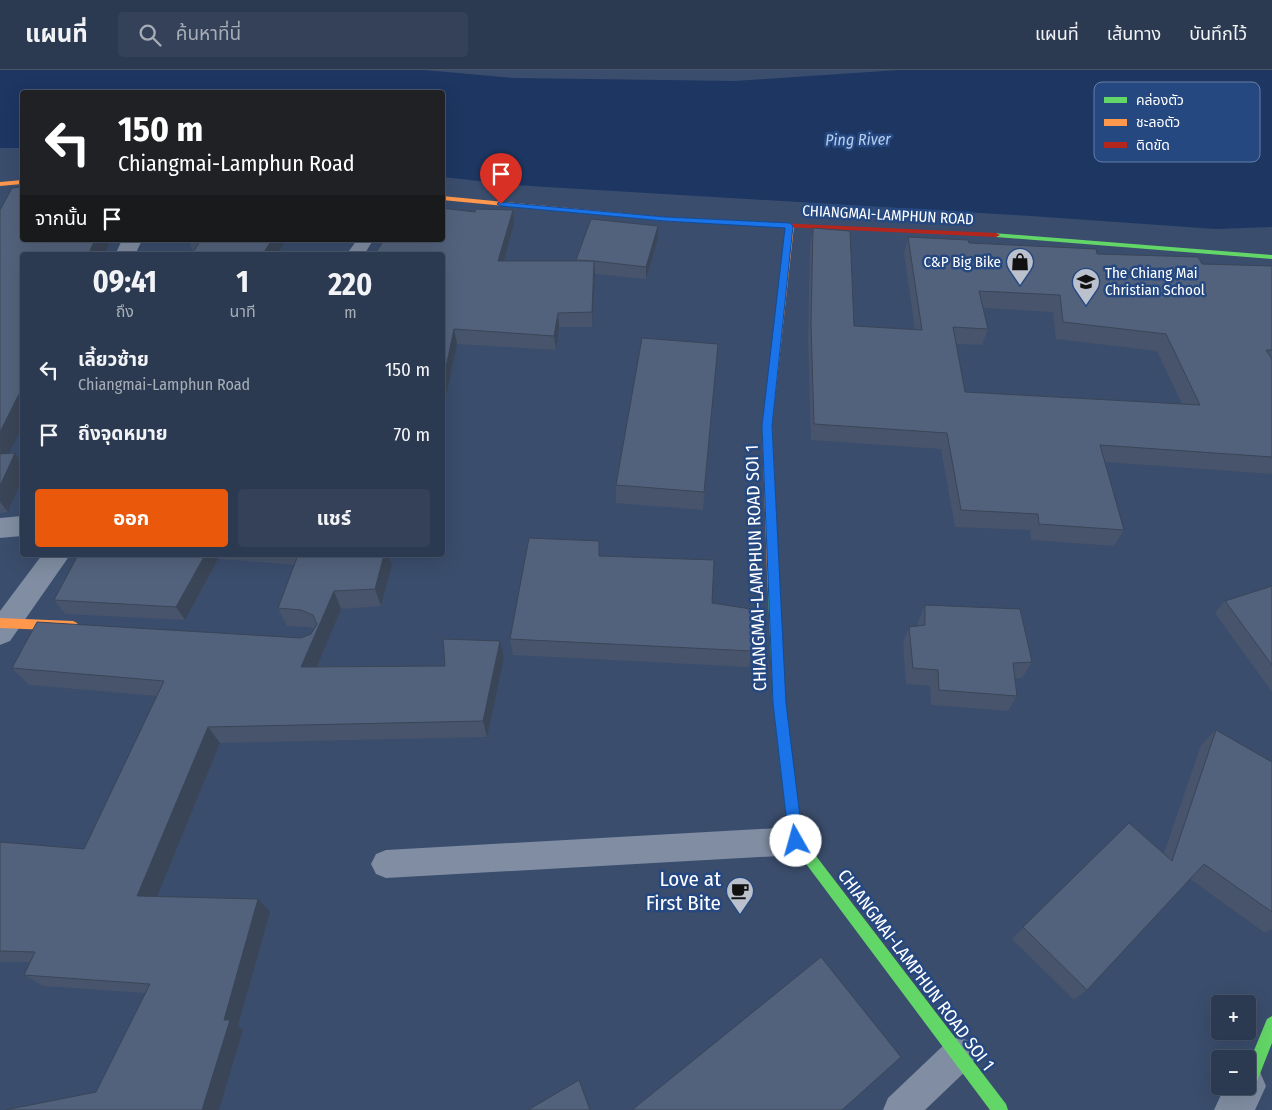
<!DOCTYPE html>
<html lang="th">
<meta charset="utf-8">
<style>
:root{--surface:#2c3a51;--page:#344158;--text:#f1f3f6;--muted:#a6adb7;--line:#485468;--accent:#ea580c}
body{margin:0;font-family:"Fira Sans Condensed","Noto Sans Thai",sans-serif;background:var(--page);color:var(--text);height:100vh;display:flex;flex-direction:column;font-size:19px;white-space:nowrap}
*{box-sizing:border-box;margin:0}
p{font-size:16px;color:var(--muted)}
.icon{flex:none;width:28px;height:28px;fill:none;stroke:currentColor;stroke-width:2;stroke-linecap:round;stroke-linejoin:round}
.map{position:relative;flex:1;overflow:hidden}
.drawer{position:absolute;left:20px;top:182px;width:425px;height:305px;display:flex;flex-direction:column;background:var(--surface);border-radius:5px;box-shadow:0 5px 20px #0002,0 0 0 1px var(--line)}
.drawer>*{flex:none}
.top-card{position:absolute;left:20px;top:20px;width:425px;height:152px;border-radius:5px;box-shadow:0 5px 20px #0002,0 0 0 1px var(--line);background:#202124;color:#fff;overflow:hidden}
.buttons{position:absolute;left:1211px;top:925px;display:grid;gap:10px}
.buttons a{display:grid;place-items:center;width:45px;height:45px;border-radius:5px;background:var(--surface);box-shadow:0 5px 20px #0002,0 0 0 1px var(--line);font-size:25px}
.pin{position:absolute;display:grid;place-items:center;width:42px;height:42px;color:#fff;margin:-51px -21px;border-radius:50% 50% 50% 0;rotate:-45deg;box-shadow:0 0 5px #0007}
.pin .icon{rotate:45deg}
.me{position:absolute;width:55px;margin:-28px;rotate:353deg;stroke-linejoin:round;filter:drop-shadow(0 0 4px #0008)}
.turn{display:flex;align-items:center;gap:18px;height:105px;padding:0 15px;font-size:22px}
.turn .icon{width:65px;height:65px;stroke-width:2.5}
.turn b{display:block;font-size:35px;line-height:42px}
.then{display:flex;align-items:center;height:48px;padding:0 15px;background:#0003;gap:10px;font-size:19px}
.eta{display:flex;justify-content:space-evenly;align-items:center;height:85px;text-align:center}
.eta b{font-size:30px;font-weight:700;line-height:35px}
.primary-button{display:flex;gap:10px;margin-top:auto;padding:10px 15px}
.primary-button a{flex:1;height:58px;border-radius:5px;background:var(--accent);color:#fff;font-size:20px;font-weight:700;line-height:58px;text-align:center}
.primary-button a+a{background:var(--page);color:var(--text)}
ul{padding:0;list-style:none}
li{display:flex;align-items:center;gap:15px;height:65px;padding:0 15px}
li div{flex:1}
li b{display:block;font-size:19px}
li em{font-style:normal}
header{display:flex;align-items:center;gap:30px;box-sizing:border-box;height:70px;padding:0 25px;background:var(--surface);border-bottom:1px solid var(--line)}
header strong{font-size:24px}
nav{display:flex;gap:28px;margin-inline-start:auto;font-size:18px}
.search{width:350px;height:45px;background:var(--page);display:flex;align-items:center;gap:12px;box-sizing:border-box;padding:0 18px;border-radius:5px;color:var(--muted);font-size:19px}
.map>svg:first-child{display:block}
</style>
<header>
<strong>แผนที่</strong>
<div class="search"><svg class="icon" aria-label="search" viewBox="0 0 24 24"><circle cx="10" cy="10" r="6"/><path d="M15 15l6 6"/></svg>ค้นหาที่นี่</div>
<nav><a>แผนที่</a><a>เส้นทาง</a><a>บันทึกไว้</a></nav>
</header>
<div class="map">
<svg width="1272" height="1040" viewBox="0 0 1272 1040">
<rect width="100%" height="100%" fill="#3a4d6c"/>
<polygon fill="#1d3662" points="0,0 424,0 513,8 735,11 899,0 1272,0 1272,157 1216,159 1031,146 514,115 443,107 442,22 22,22 22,78 0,78"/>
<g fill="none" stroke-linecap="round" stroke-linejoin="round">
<g fill="#808da2" fill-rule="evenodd">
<polygon points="357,170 373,170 364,185 346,185"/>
<polygon points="796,757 806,761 810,771 806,781 796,785 386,808 376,804 371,794 376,784 386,780"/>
<polygon points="959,967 971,972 976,984 971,996 925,1040 883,1040 888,1028 947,972"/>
</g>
<g fill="#808da2" fill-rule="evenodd">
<polygon points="122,170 142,170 135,185 115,185"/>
<polygon points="22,446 22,466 0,468 0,448"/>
<polygon points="42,485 70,485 10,571 0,575 0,541"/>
<polygon points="1248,997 1260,1002 1266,1016 1255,1040 1214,1040 1225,1016 1248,1016"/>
</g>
<g fill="#63d668" fill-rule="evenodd">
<polygon points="993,163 1272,185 1272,189 996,167 992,165"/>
<polygon points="773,498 777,499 779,502 785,633 803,769 1006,1034 1008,1040 990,1040 789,771 773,633 767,502 769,499"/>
<polygon points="1272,946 1272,973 1254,1019 1248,1021 1241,1016 1248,1016 1248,995 1267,949"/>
</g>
<g fill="#ff974d" fill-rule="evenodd">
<polygon points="22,110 22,114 0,116 0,112"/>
<polygon points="442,126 665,147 762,152 766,154 762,156 665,151 442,130"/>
<polygon points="787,154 794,156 772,356 779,502 777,505 769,505 767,502 762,356"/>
<polygon points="0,548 73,551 77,553 79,556 77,559 73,561 0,558"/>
</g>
<polygon fill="#b3261e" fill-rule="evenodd" points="759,152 996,163 1000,165 996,167 762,156 758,154"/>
</g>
<g fill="#47546b" fill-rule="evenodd">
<polygon points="0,140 22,170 106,170 109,175 104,185 22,185 9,383 15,383 22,394 22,409 8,442 0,443"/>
<polygon points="514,154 504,191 576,191 576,190 658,168 646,209 595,204 592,257 559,257 556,280 457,274 442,345 442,185"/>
<path d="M813 158 854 256 915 260 904 183 908 167 969 173 1097 184 1202 194 1272 196V404L1105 392 1124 460 1114 476 1031 470 1030 460 955 457 941 379 811 370 808 270 810 175ZM983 238 1053 242 1056 269 1157 281 1182 334 965 322 956 274 982 275 988 259Z"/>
<polygon points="188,170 286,170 277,185 191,185 193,182"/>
<polygon points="718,274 703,440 616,433 616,415"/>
<polygon points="78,485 388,485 392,495 381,536 341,539 317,596 445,596 500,571 504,588 487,667 220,673 157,826 270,842 238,956 243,960 219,1040 5,1040 96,1022 145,923 43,916 24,905 30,892 0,892 0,772 84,779 157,626 29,615 12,598 301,568 311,564 314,559 309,557 287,556 278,538 294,495 218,489 185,550 65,544 54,530"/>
<polygon points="599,486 712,533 752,581 749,597 513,585 510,569"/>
<polygon points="1272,516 1272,622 1215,543 1225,531"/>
<polygon points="925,535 1032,592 1022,608 1015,608 1017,626 1008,641 931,635 930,616 906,614 903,573 909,557 918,556 918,552"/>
<polygon points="1216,660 1272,692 1272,859 1265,863 1190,809 1087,920 1074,930 1012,869 1129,753 1164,783 1201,675"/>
</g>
<g fill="#3a4557">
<polygon points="513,140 514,154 500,205 498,191"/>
<polygon points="658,156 658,168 646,209 646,197"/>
<polygon points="95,170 106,170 109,175 104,185 88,185"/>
<polygon points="272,170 286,170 277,185 262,185"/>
<polygon points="594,191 595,205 592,257 592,242"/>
<polygon points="558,243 559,257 556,280 554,266"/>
<polygon points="454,259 457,274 442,345 442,316"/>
<polygon points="22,318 22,357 1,400 0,398 0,362"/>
<polygon points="15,383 22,394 22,409 8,442 0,432 0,416"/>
<polygon points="205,485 215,485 218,489 185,550 176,537"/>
<polygon points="384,485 388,485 392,495 381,536 375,519"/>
<polygon points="334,521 341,539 310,613 301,597"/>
<polygon points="500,571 504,588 487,667 483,651"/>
<polygon points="208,657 220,673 152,839 137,826"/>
<polygon points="258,829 270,842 238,956 243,960 219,1040 202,1040 224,950"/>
</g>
<g fill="#53627c" stroke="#3a4557" fill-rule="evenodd">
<polygon points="22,117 22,170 95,170 88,185 22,185 22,318 0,362 0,140 12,118"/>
<polygon points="442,138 475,142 476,139 513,140 498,191 594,191 592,242 558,243 554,266 454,259 442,316 442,185 374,185 384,170 442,170"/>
<polygon points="591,149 658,156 646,197 594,191 576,190"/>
<path d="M813 158 850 161 854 256 922 260 908 167 968 170 969 173 1096 179 1097 184 1198 187 1202 194 1272 196V280H1266L1272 289V387L1100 375 1124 460 1039 454 1038 444 961 440 947 363 814 354 811 254ZM979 221 1060 225 1063 252 1166 264 1200 335 965 322 953 257 988 259Z"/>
<polygon points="201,170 272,170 262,185 191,185"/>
<polygon points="642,268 718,274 704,422 616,415"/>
<polygon points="15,383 0,416 0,384"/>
<polygon points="529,468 599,471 599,486 714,490 712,533 751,539 752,581 510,569"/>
<polygon points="78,485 205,485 176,537 54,530"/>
<polygon points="298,485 384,485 375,519 334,521 301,597 445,596 443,569 500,571 483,651 208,657 137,826 258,829 224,950 230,950 202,1040 5,1040 96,1022 150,914 24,905 35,882 0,881 0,772 84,779 164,611 12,598 37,552 301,568 311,564 317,554 313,545 301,540 278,538"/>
<polygon points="1272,516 1272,595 1225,531"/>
<polygon points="925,535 1020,539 1032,592 1013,593 1017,626 939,620 938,600 913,598 909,557 925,555"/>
<polygon points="1216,660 1272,692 1272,842 1204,794 1087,920 1023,857 1129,753 1172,791"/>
<polygon points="821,887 901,987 842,1040 632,1040"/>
<polygon points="579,1010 590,1040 528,1040"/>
</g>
<polygon fill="#1a73e8" stroke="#114b97" points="499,132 665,147 790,153 793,156 772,356 786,633 803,771 801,775 796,777 791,775 789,771 773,633 762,356 785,158 665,151 501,136 497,134"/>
<defs>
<symbol id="shop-pin" viewBox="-11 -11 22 30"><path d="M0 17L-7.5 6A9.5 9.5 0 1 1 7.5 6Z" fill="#bac1cc" stroke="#254881"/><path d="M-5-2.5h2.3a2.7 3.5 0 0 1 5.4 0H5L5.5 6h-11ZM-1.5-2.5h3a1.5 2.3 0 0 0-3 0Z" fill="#111"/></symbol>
<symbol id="school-pin" viewBox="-11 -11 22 30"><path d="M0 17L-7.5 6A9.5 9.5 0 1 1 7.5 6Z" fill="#bac1cc" stroke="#254881"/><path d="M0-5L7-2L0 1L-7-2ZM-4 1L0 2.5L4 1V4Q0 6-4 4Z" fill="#111"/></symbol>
<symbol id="cafe-pin" viewBox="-11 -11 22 30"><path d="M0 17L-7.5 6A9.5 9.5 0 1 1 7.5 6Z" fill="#bac1cc" stroke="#254881"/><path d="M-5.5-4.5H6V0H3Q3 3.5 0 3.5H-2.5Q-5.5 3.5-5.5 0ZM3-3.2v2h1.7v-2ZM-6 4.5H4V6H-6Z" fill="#111"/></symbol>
</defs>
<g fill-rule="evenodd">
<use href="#shop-pin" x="1004" y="176" width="32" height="43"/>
<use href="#school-pin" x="1070" y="196" width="32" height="43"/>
<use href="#cafe-pin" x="724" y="805" width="32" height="43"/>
</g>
<g text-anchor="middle" stroke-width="5" stroke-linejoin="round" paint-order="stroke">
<g font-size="15" fill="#fff" stroke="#254881">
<text transform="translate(888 145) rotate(3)" y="5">CHIANGMAI-LAMPHUN ROAD</text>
</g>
<g font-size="15" fill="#fff" stroke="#254881" text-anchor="end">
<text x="1001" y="197">C&amp;P Big Bike</text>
<text x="1105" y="208" text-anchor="start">The Chiang Mai<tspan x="1105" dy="17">Christian School</tspan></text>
</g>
<g font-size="16" font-style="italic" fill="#b7ceee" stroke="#254881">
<text transform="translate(858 69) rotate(-1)" y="6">Ping River</text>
</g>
<g font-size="18" fill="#fff" stroke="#254881">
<text transform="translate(756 498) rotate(-92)" y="6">CHIANGMAI-LAMPHUN ROAD SOI 1</text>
<text transform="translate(916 900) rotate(53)" y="6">CHIANGMAI-LAMPHUN ROAD SOI 1</text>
</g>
<g font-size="21" fill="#fff" stroke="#254881" text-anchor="end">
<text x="721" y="816">Love at<tspan x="721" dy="24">First Bite</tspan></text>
</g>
</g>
<rect x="1094" y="12" width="166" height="80" rx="8" fill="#254881" stroke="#667fa7" stroke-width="1"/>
<rect x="1104" y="27" width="23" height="6" fill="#63d668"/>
<rect x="1104" y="49" width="23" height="7" fill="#ff974d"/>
<rect x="1104" y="72" width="23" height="6" fill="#b3261e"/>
<g font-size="14" fill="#fff">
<text x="1136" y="35">คล่องตัว</text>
<text x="1136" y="57">ชะลอตัว</text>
<text x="1136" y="80">ติดขัด</text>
</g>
</svg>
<div class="buttons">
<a>+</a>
<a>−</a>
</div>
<div class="pin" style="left:501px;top:134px;background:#d93025"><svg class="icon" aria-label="arrive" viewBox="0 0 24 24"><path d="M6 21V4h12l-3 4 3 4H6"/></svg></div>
<svg class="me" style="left:796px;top:771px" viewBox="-20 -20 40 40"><circle r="19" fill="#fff"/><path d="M0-13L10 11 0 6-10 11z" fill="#1a73e8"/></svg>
<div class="top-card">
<div class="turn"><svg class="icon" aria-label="left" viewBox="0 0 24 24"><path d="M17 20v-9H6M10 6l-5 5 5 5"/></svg><div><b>150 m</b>Chiangmai-Lamphun Road</div></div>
<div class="then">จากนั้น<svg class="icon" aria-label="arrive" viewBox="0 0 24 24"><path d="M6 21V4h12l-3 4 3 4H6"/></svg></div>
</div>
<section class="drawer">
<div class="eta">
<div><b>09:41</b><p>ถึง</p></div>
<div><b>1</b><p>นาที</p></div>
<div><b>220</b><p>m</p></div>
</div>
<ul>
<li><svg class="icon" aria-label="left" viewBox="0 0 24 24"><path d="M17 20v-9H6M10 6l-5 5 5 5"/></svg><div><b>เลี้ยวซ้าย</b><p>Chiangmai-Lamphun Road</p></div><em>150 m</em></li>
<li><svg class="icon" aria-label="arrive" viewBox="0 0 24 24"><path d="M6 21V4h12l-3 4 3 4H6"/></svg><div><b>ถึงจุดหมาย</b></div><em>70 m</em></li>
</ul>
<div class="primary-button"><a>ออก</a><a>แชร์</a></div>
</section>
</div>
